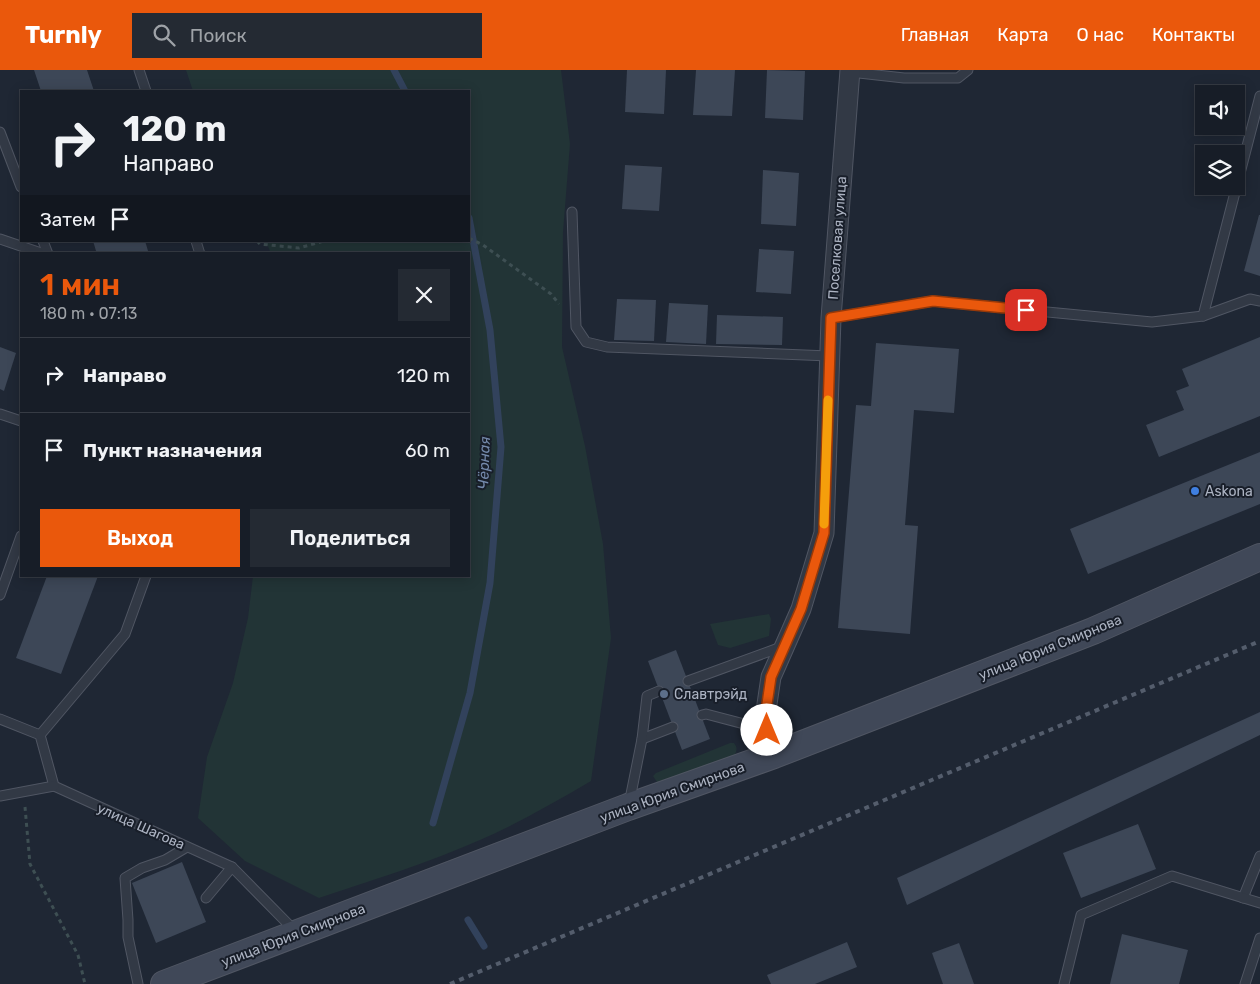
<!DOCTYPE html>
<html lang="ru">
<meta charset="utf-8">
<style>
:root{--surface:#171d27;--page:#242a33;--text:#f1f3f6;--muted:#9ea2a7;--line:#363b44;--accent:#ea580c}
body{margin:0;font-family:Rubik,sans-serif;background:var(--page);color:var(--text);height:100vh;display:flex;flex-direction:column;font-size:19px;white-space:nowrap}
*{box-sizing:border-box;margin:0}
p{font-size:16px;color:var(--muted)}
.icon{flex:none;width:28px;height:28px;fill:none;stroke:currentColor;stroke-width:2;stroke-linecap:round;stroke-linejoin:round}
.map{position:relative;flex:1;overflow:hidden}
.panel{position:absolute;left:20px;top:182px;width:450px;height:325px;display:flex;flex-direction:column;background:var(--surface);border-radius:0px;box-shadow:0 2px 12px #0003,0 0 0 1px var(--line)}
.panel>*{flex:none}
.banner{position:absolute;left:20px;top:20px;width:450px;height:152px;border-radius:0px;box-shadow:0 2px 12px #0003,0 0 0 1px var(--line);background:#171d27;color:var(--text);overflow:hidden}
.buttons{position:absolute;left:1195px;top:15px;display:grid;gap:10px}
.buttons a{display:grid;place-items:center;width:50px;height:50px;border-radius:0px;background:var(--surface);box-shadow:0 2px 12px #0003,0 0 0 1px var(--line);font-size:25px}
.pin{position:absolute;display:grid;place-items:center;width:42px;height:42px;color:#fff;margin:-21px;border-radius:10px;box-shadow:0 2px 8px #0006}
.me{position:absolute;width:55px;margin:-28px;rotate:0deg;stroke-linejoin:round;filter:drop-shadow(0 0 4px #0008)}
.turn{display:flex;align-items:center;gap:18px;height:105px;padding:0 20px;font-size:22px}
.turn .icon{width:65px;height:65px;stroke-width:2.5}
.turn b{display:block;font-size:35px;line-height:42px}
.then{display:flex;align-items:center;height:48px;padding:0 20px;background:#0003;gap:10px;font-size:19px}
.round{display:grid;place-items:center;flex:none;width:52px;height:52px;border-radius:0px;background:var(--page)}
.headline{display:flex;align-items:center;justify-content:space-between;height:85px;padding:0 20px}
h1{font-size:30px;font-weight:600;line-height:38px;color:var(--accent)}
.primary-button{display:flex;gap:10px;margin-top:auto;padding:10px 20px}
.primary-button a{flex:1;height:58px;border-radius:0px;background:var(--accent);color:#fff;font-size:20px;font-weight:600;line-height:58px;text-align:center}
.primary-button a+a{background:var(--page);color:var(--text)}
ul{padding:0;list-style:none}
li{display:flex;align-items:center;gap:15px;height:75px;padding:0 20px;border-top:1px solid var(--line)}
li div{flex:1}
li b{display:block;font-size:19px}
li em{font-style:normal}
header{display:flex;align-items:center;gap:30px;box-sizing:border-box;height:70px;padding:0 25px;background:var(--accent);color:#fff}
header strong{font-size:24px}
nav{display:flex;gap:28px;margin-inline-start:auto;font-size:18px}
.search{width:350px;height:45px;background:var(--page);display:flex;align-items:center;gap:12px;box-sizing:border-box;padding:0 18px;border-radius:0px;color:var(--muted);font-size:19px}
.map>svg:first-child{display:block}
</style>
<header>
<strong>Turnly</strong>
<div class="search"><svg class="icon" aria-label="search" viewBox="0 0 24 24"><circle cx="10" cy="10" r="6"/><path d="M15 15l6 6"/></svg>Поиск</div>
<nav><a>Главная</a><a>Карта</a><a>О нас</a><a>Контакты</a></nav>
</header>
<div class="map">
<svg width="1260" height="914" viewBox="0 0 1260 914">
<rect width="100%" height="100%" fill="#1f2734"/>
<g fill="#223436">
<path d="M186 0H561L570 74 563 162 562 277 585 376 603 474 611 568 591 711C555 732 519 753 480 770 428 793 373 810 319 828L245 791 198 748 207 687 233 613 248 548 253 506H469V184H271L266 171H469V21H193Z"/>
<polygon points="769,544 771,549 769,566 730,578 718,575 710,554"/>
<path d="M730 673H734C739 679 736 683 732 689L659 715 653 706 656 703Z"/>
</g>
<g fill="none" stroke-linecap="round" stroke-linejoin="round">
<g stroke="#32425c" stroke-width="7">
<polyline points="394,0 405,21"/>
<polyline points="433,753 470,623 490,513 501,377 490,260 469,148"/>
<polyline points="468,850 484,876"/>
</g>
</g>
<g fill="#3d4757">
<polygon points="34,0 87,0 94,21 41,21"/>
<polygon points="627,0 666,0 664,44 625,42"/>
<polygon points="696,0 735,0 732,46 693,45"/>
<polygon points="767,0 805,1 803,50 765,48"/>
<polygon points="625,95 662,97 659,141 622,139"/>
<polygon points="763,100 799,103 796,156 761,154"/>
<polygon points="1259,145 1260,145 1260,206 1244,201"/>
<polygon points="93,171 145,171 149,184 97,184"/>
<polygon points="759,179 794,181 791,224 756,222"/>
<polygon points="617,229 656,230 654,271 614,270"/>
<polygon points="669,233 708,235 706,274 666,272"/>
<polygon points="717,245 783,247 782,275 716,274"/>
<polygon points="1260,267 1260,346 1159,387 1146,355 1184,340 1176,321 1189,316 1182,299"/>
<polygon points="876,273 959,279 954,343 914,340 905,455 918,456 910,564 838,558 856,335 871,336"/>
<polygon points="0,277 16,283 4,321 0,319"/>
<polygon points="1260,382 1260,434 1088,504 1070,459"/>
<polygon points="47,506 98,506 61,604 16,588"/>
<polygon points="676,580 710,669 682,680 648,591"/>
<polygon points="1260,642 1260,665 907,835 897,808"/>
<polygon points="1138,754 1156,799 1081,828 1063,783"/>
<polygon points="182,792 206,852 156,873 132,813"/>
<polygon points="1122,864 1188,880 1179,914 1110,914"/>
<polygon points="847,872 857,897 815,914 771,914 767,905"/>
<polygon points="959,873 974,914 943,914 932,883"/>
</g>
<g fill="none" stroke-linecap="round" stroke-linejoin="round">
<defs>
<g id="lane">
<polyline points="139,0 146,21"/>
<polyline points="850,2 904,8 958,8 968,0"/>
<polyline points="0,62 21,117"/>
<polyline points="572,142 576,257 586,272 607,277 829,286"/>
<polyline points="0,169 44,184"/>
<polyline points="43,171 48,184"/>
<polyline points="196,171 200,184"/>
<polyline points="1203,246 1260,26"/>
<polyline points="831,248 933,231 1152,252 1203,246 1250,229 1260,231"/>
<polyline points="0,344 21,351"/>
<polyline points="0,525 21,466"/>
<polyline points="688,611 784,576"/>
<polyline points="702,645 706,644 767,660"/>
<polyline points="0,649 40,665 54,716 232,797 295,861"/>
<polyline points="40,665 125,564 146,506"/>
<polyline points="642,669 673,657"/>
<polyline points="0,726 54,716"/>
<polyline points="629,734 642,669 647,626 659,621"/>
<polyline points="206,828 232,797"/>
<polyline points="1243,828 1260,786"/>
<polyline points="138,914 128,867 128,850 125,808 142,798 165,790 187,777"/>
<polyline points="1064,914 1081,845 1172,806 1260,833"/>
<polyline points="1245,914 1260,868"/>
</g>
<polyline id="street" points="774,685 767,660 767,634 771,607 801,539 824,463 831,248 850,0"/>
<polyline id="secondary" points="164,914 628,737 774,685 1093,561 1260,487"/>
</defs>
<use href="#lane" stroke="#505663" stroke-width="11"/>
<use href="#street" stroke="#505663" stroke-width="21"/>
<use href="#secondary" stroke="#505663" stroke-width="28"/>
<g stroke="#3e4f53" stroke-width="3" stroke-dasharray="4 4" stroke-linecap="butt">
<polyline points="469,168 483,175 551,224 559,234"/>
<polyline points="257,171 260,174 299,178 324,171"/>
<polyline points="25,737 30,794 78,885 85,914"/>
</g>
<use href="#lane" stroke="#323945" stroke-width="9"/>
<use href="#street" stroke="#323945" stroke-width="19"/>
<use href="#secondary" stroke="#404858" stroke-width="26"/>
<polyline stroke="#545d6c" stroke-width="4" stroke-dasharray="5 5" stroke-linecap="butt" points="450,914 1260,571"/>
</g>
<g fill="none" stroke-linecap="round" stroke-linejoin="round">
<defs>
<polyline id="route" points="767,660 767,634 771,607 801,539 824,463 831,248 933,231 1026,240"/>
</defs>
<use href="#route" stroke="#983908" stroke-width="12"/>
<use href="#route" stroke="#ea580c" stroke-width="9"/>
<polyline stroke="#f59e0b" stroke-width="9" points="824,454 828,330"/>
</g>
<circle fill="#3f7fe0" stroke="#181e29" stroke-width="2" cx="1195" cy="421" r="5"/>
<circle fill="#5c6f8a" stroke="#181e29" stroke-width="2" cx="664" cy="624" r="5"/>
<g text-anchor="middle" stroke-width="4" stroke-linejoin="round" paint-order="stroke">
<g font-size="14" fill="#acb3c2" stroke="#181e29">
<text transform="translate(837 168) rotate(-86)" y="5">Поселковая улица</text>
<text transform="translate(1050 577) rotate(-22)" y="5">улица Юрия Смирнова</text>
<text transform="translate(672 722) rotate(-20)" y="5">улица Юрия Смирнова</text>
<text transform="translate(141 756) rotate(24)" y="5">улица Шагова</text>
<text transform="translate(293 865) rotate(-21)" y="5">улица Юрия Смирнова</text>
</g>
<g font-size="14" fill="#acb3c2" stroke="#181e29" text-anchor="start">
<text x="1205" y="426">Askona</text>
<text x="674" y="629">Славтрэйд</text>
</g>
<g font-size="15" font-style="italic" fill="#7489ab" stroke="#181e29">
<text transform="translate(484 393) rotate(-88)" y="5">Чёрная</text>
</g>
</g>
</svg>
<div class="buttons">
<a><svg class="icon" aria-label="sound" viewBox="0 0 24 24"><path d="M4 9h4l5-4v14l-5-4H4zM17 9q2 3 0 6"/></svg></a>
<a><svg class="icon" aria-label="layers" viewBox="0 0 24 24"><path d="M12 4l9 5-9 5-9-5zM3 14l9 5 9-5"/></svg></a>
</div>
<div class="pin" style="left:1026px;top:240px;background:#d93025"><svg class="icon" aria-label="arrive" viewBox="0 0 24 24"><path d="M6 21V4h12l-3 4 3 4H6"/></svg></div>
<svg class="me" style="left:767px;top:660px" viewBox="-20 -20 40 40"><circle r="19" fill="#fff"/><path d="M0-13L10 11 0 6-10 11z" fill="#ea580c"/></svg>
<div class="banner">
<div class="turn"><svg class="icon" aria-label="right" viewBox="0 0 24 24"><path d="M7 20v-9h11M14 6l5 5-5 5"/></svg><div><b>120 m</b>Направо</div></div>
<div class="then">Затем<svg class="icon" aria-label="arrive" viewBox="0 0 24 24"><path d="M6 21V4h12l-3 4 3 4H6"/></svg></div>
</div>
<section class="panel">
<div class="headline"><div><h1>1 мин</h1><p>180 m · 07:13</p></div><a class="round"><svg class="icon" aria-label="close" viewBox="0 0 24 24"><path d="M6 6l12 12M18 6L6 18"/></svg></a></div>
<ul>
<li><svg class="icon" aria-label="right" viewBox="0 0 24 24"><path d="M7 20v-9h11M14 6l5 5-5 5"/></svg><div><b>Направо</b></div><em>120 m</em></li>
<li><svg class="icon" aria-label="arrive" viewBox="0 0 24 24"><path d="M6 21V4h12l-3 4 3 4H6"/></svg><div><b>Пункт назначения</b></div><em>60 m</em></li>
</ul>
<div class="primary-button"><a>Выход</a><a>Поделиться</a></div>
</section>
</div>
